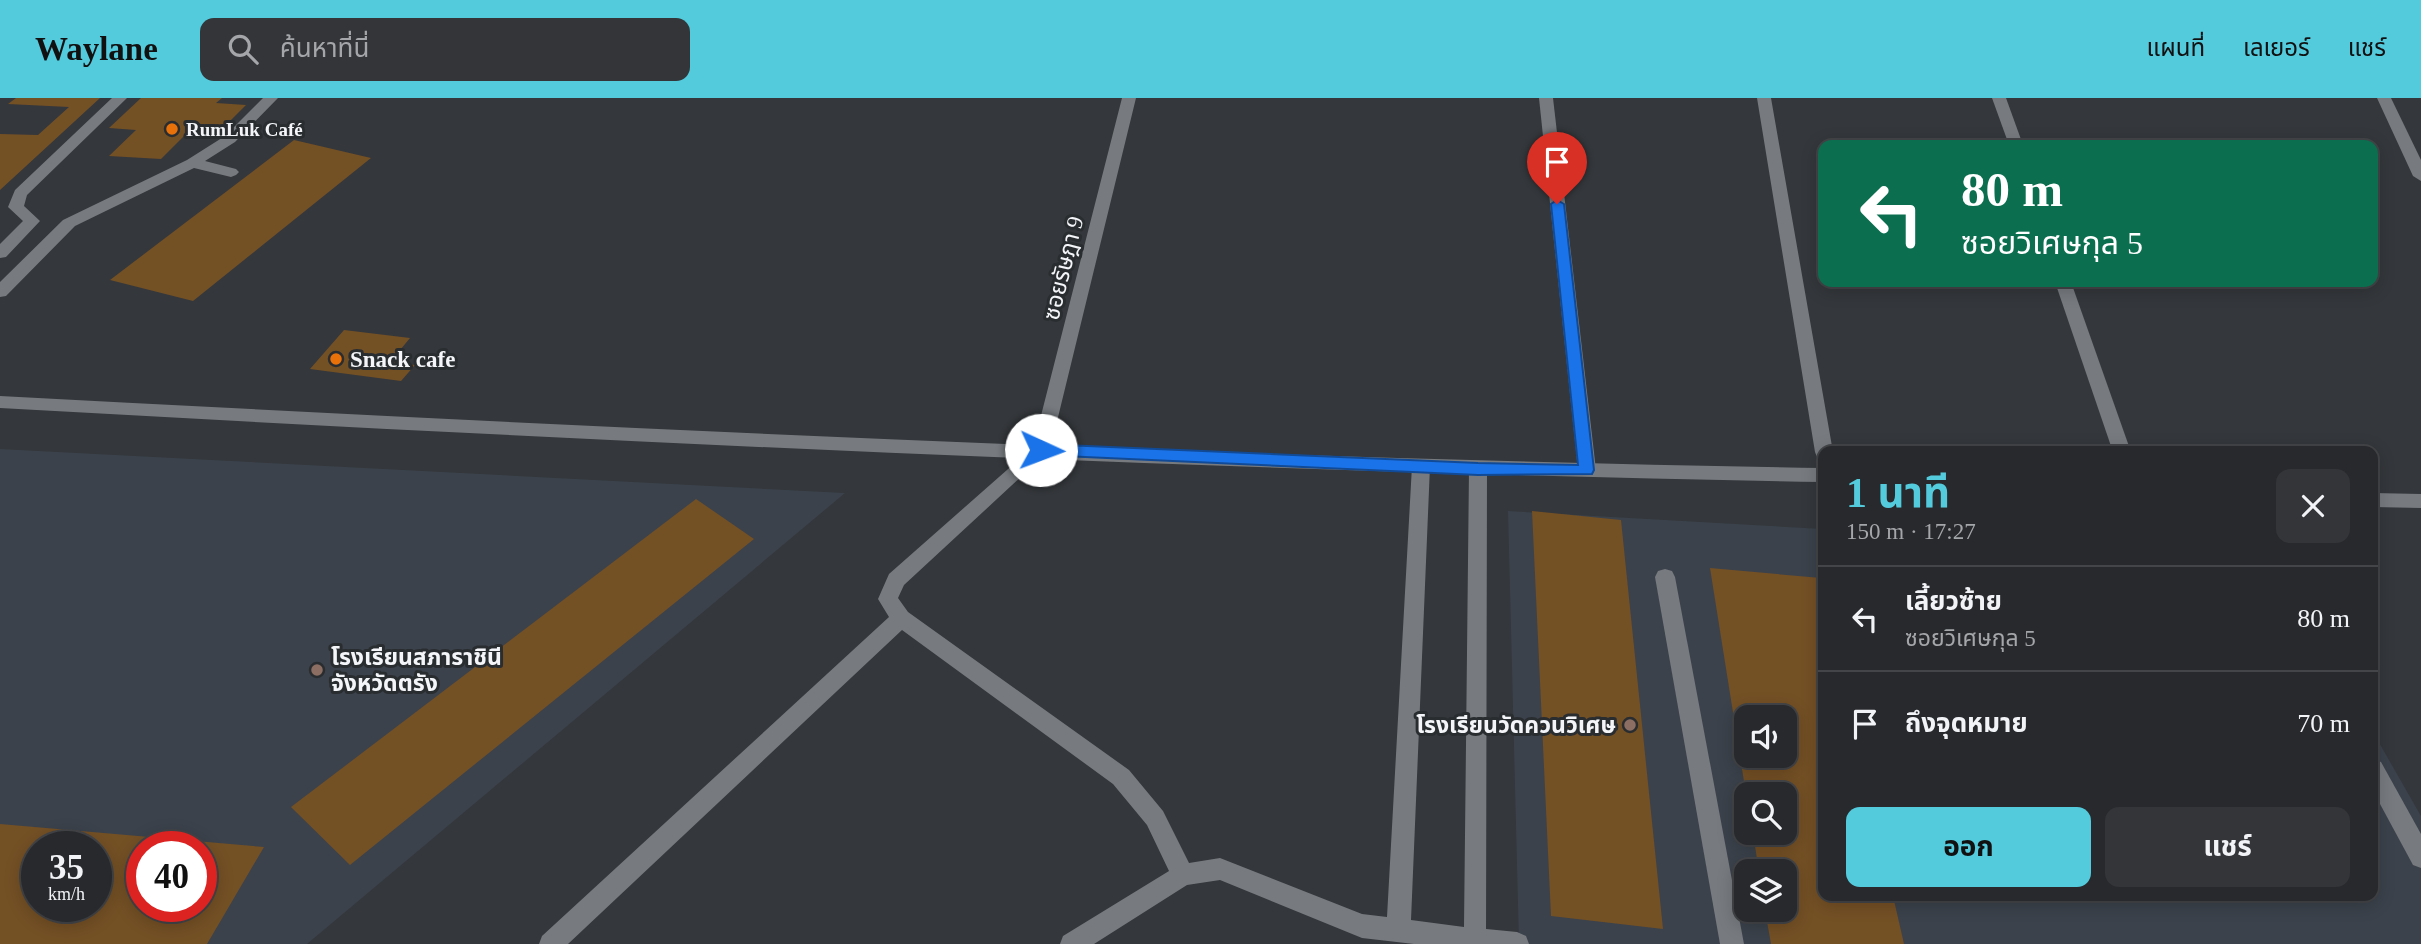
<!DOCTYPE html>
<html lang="th">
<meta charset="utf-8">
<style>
:root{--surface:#27292c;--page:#333538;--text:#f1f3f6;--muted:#a4a6a9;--line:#434548;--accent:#54cadd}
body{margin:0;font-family:"Times New Roman","Noto Sans Thai",serif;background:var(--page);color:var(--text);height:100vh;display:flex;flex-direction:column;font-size:26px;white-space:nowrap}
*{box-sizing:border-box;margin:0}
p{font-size:23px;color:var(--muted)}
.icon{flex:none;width:38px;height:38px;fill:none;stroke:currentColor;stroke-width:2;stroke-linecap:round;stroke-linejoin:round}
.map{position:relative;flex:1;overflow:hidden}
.drawer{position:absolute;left:1818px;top:348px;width:560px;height:455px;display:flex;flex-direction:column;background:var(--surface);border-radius:14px;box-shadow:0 4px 18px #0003,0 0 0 2px var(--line)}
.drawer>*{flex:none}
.hud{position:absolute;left:1818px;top:42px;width:560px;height:147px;border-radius:14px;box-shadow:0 4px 18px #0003,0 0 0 2px var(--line);background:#0b6e4f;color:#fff;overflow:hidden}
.tools{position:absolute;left:1734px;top:607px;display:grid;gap:14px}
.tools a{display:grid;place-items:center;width:63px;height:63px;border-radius:14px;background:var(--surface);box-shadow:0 4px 18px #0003,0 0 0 2px var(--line);font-size:35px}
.speed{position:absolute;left:21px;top:733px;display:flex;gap:14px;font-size:35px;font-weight:700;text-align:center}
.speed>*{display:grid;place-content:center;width:91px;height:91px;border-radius:50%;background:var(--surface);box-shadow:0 4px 18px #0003,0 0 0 2px var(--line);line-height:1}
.speed small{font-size:18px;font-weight:400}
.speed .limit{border:10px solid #d22;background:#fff;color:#111}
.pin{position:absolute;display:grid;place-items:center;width:60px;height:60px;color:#fff;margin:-72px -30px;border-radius:50% 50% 50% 0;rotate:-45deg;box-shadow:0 0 7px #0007}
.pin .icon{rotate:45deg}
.me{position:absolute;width:77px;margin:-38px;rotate:92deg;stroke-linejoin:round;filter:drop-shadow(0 0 5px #0008)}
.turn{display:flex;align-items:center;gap:24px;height:147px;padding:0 28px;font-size:32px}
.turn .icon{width:91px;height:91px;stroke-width:2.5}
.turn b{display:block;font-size:49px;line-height:60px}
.round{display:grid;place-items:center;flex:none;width:74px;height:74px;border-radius:14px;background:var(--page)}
.overview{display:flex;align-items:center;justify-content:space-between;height:119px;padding:0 28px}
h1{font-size:42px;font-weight:700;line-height:52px;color:var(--accent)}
.cta{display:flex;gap:14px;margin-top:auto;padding:14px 28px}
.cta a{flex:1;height:80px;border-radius:14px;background:var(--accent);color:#111;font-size:28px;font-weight:700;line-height:80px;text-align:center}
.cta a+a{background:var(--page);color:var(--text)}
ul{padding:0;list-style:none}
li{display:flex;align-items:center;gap:21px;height:105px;padding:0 28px;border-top:2px solid var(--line)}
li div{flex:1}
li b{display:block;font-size:26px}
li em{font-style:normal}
header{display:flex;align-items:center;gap:42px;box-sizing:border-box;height:98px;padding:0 35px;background:var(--accent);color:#111}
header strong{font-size:33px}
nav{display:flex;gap:38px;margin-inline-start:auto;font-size:24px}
.search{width:490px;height:63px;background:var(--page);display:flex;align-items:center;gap:18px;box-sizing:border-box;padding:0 24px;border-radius:14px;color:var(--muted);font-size:26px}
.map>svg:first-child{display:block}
</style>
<header>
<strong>Waylane</strong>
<div class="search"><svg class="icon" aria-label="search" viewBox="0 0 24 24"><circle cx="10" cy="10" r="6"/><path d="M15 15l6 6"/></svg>ค้นหาที่นี่</div>
<nav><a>แผนที่</a><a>เลเยอร์</a><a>แชร์</a></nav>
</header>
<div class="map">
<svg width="2421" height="846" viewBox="0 0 2421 846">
<rect width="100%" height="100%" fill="#34373b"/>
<g fill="#3b424b" fill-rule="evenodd">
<path d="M0 351 845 395 307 846H0ZM37 749H96V808H37ZM142 749H201V808H142Z"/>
<path d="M1508 413 1823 431 1824 798H2373V634L2421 718V846H1519ZM1746 620H1785V658H1746ZM1746 696H1785V735H1746ZM1746 774H1785V812H1746Z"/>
</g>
<g fill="#745025" fill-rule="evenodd">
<polygon points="16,0 100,0 0,92 0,36 38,37 69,9 8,6"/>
<polygon points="141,0 222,0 216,5 246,7 217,36 188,34 161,61 109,58 136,32 109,30"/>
<polygon points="294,42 371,60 193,203 110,182"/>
<polygon points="344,232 410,240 391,263 415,267 401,283 310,271"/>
<polygon points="696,401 754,441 350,767 291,709"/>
<polygon points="1532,413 1621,422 1663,831 1551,818"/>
<path d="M1710 470 1821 480 1824 492V798H1893L1904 846H1771L1765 812H1785V774H1759L1753 735H1785V696H1746ZM1746 620H1785V658H1746Z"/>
<path d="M0 726 264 749 207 846H0ZM37 749H96V808H37ZM142 749H201V808H142Z"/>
</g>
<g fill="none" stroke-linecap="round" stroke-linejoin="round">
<g fill="#777b7f" fill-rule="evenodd">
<polygon points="112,0 127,0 27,97 24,108 40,123 6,159 0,160 0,146 23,123 8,109 15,92"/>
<polygon points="263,0 278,0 235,44 205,63 236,71 239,74 236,77 231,79 194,70 75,128 6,198 0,199 0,184 63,122 187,62 225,38"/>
<polygon points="1665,471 1672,473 1675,479 1744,846 1720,846 1655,479 1658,473"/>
<polygon points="2373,661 2381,664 2421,736 2421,770 2413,767 2373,693"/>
<polygon points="1476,830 1517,834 1526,838 1529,846 1466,846 1464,842 1467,834"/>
</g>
<g fill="#777b7f" fill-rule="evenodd">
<polygon points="1122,0 1136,0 1050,352 904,487 898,500 908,514 1129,672 1163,713 1189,765 1220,760 1362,816 1387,819 1412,368 1414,363 1428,363 1430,368 1411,822 1464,829 1469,371 1471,366 1485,366 1487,371 1486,846 1414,846 1362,840 1220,782 1187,787 1094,846 1060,846 1063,838 1169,773 1147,727 1113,686 902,532 568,846 539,846 542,838 889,519 878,501 889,476 1033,349"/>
<polygon points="1539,0 1553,0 1596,372 1594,377 1580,377 1578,372"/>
<polygon points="1757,0 1771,0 1833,354 1824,354 1824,361 1817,359 1815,354"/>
<polygon points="1992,0 2006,0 2023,47 2009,47"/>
<polygon points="2377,0 2391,0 2421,62 2421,83 2413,78"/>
<polygon points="2055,184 2071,184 2131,354 2113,354"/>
</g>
<g fill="#777b7f" fill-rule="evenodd">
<path d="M0 298C607 330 1215 360 1824 370V384C1215 373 607 344 0 310Z"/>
<polygon points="2373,395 2421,396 2421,410 2373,409"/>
</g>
</g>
<polygon fill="#1a73e8" stroke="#114b97" stroke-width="2" points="1557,102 1564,106 1594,372 1592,376 1478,377 1041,357 1033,352 1041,346 1478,365 1578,367 1551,106"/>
<g fill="#e8710a" stroke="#2a2d30" stroke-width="2.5">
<circle cx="172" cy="31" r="7"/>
<circle cx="336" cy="261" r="7"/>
</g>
<g fill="#8d6e63" stroke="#2a2d30" stroke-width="2.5">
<circle cx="317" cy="572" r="7"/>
<circle cx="1630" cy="627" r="7"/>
</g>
<g text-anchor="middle" stroke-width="6" stroke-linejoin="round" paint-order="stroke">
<g font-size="19" font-weight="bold" fill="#f3f5f8" stroke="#2a2d30" text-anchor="start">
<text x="186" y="38">RumLuk Café</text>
</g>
<g font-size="23" fill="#f3f5f8" stroke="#2a2d30">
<text transform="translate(1063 170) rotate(-76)" y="8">ซอยรัษฎา 9</text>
</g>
<g font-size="23" font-weight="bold" fill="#f3f5f8" stroke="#2a2d30" text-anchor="start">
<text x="350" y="269">Snack cafe</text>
<text x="331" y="567">โรงเรียนสภาราชินี<tspan x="331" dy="26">จังหวัดตรัง</tspan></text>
<text x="1616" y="635" text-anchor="end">โรงเรียนวัดควนวิเศษ</text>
</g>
</g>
</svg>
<div class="tools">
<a><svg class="icon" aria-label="sound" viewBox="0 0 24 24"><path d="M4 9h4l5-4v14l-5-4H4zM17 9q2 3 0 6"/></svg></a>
<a><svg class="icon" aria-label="search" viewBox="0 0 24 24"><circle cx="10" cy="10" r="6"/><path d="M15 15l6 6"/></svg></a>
<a><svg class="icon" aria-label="layers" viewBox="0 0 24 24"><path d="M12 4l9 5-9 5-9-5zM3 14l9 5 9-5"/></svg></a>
</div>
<div class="speed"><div>35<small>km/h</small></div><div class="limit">40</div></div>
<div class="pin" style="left:1557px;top:106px;background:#d93025"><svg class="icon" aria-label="arrive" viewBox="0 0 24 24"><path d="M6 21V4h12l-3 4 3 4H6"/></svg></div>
<svg class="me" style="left:1041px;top:352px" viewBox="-20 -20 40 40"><circle r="19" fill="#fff"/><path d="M0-13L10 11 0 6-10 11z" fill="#1a73e8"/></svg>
<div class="hud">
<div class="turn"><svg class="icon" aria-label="left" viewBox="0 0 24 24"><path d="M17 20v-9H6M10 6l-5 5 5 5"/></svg><div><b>80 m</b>ซอยวิเศษกุล 5</div></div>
</div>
<section class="drawer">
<div class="overview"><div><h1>1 นาที</h1><p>150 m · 17:27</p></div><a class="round"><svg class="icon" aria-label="close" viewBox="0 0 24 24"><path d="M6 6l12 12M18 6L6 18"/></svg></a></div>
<ul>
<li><svg class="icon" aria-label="left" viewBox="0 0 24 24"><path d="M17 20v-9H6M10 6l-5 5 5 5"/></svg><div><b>เลี้ยวซ้าย</b><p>ซอยวิเศษกุล 5</p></div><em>80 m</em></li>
<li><svg class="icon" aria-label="arrive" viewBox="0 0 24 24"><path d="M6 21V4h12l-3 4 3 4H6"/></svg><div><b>ถึงจุดหมาย</b></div><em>70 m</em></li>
</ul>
<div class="cta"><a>ออก</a><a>แชร์</a></div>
</section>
</div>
